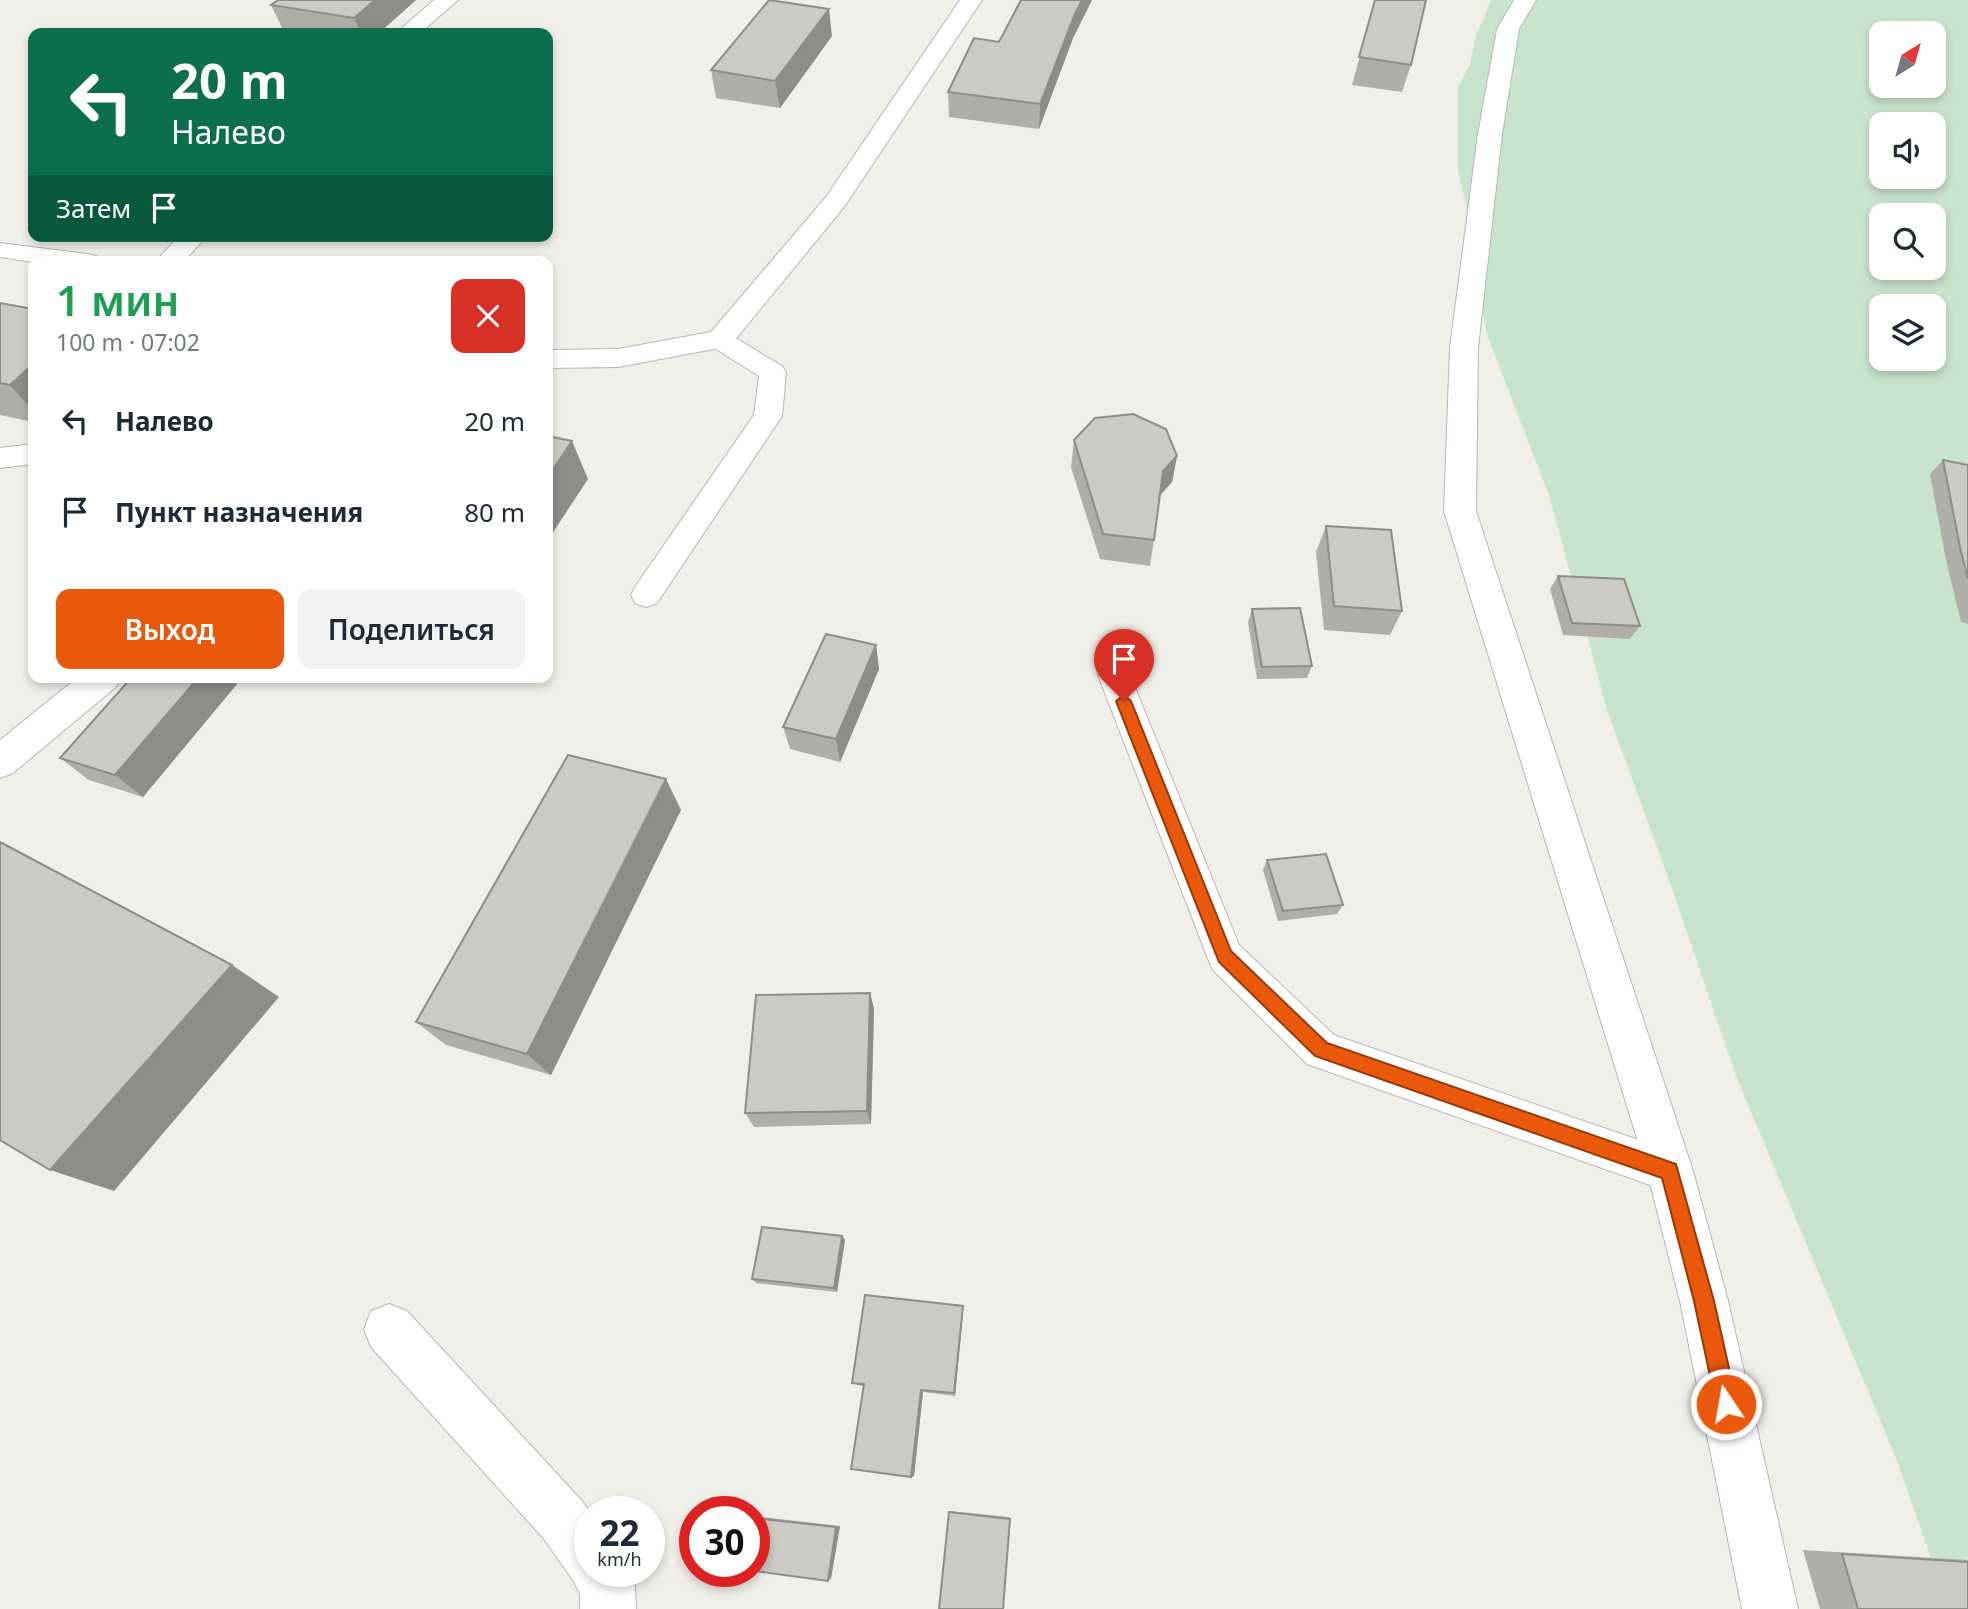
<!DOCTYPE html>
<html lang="ru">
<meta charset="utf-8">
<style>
:root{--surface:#fff;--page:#f2f2f3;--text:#1f2937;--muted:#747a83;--accent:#ea580c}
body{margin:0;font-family:"Noto Sans",sans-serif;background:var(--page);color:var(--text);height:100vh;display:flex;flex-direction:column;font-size:26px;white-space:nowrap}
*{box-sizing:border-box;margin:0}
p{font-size:23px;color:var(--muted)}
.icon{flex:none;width:38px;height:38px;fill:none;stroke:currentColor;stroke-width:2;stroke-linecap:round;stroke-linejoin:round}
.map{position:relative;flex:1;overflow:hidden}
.drawer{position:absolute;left:28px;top:256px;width:525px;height:427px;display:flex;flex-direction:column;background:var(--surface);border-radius:14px;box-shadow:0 4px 10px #0003}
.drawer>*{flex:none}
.hud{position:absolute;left:28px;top:28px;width:525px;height:214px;border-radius:14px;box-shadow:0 4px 10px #0003;background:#0b6e4f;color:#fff;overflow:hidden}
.needle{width:46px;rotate:37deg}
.tools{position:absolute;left:1869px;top:21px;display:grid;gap:14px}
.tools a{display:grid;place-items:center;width:77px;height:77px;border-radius:14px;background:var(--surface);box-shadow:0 4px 10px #0003;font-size:35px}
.speed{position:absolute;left:574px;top:1496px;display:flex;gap:14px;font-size:35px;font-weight:700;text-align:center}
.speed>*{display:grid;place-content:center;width:91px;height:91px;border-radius:50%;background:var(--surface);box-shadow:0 4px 10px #0003;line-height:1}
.speed small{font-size:18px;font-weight:400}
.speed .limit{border:10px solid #d22;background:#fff;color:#111}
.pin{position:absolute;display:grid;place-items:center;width:60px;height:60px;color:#fff;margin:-72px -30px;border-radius:50% 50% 50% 0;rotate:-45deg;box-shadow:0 0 7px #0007}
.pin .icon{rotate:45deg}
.me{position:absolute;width:77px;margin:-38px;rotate:348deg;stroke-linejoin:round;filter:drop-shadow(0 0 5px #0008)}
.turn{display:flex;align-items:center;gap:24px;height:147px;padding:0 28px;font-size:32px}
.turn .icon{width:91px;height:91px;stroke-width:2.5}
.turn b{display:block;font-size:49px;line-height:60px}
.then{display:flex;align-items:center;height:66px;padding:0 28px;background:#0003;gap:14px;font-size:26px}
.round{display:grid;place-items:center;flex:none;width:74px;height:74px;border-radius:14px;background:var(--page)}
.overview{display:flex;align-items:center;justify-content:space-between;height:119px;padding:0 28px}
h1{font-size:42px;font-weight:600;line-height:52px;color:#1e9e55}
.primary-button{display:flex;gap:14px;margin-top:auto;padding:14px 28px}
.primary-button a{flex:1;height:80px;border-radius:14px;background:var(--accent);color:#fff;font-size:28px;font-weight:600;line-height:80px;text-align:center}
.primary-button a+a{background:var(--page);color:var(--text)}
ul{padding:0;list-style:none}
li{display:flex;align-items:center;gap:21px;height:91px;padding:0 28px}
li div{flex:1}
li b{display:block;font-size:26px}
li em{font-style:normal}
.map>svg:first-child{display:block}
</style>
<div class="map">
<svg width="1968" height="1609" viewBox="0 0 1968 1609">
<rect width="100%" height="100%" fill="#f0efe9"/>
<path fill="#c9e4cc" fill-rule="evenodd" d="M1491 0H1968V1609H1949L1896 1458 1736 1076 1673 891 1607 710 1550 498 1488 337 1471 254 1468 211 1458 172V87L1470 64 1476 36ZM1881 33H1934V86H1881ZM1881 124H1934V177H1881ZM1881 215H1934V268H1881ZM1881 306H1934V359H1881Z"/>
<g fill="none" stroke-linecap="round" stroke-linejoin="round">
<defs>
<g id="lane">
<polygon points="0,243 87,254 96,256 99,261 33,262 0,257"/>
<polygon points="720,332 729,334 782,366 786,372 782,416 657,603 646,607 635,603 631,595 635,587 754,415 759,376 711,346 707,340 711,334"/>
<polygon points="33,444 33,464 0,468 0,448"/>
<polygon points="1114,662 1125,666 1130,675 1239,945 1334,1035 1685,1156 1691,1171 1685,1186 1670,1192 1307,1064 1212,969 1098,675 1103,666"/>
</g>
<g id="street">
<polygon points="434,0 458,0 420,33 396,33"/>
<polygon points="960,0 982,0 844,207 730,346 618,367 548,368 548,350 618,349 711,332 826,197"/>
<polygon points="1514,0 1536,0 1519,29 1502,134 1478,348 1476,511 1693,1171 1728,1301 1798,1609 1742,1609 1680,1301 1647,1171 1444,511 1450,348 1478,134 1497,29"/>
<polygon points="179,236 207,236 184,261 156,261"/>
<polygon points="78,677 121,677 116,687 13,773 0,778 0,740"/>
<polygon points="389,1304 407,1311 582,1501 590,1512 590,1572 629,1572 635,1586 636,1609 580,1609 580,1594 573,1580 544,1539 371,1347 364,1329 371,1311"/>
</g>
</defs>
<use href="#lane" stroke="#b5b7bb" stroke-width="2"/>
<use href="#street" stroke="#b5b7bb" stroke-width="2"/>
<use href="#lane" fill="#fff" fill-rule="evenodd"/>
<use href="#street" fill="#fff" fill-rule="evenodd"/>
</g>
<g fill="#afaea9">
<polygon points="278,0 416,0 379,33 292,33 284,32 271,5"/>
<polygon points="1021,0 1092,0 1073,38 1039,129 949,117 948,92 999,42"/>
<polygon points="1375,0 1411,65 1402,92 1352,85"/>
<polygon points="832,36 780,108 716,98 711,70"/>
<polygon points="0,303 33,309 33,422 0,415"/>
<polygon points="1074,440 1177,456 1172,482 1160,496 1154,540 1150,566 1100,559 1071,467"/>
<polygon points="1943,460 1968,465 1968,624 1961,622 1946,560 1930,474"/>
<polygon points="1326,526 1402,611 1390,635 1324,630 1316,552"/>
<polygon points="1558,576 1640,626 1630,639 1563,635 1550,589"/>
<polygon points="1252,609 1312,666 1307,678 1257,679 1248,622"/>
<polygon points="876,645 879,669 840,762 790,749 783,727"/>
<polygon points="132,677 230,677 237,684 143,797 89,780 60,758"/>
<polygon points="681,810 551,1075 446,1045 416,1022"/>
<polygon points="1267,860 1343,905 1337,914 1278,921 1263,870"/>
<polygon points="870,993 874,1009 871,1124 754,1127 745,1113"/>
<polygon points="842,1236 845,1240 837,1292 756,1283 752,1279"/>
<polygon points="963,1312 955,1396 923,1392 914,1476 911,1477 863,1386 857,1385 852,1383"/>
<polygon points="949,1511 1009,1517 1010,1519 949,1512"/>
<polygon points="754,1516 840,1526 831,1578 828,1581 754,1571"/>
<polygon points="1803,1550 1968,1560 1968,1609 1820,1609"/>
</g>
<g fill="#8e8d8a">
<polygon points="375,0 416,0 379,33 361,33 354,18"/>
<polygon points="1082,0 1092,0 1073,38 1039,129 1040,104 1075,14"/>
<polygon points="829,9 832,36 780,108 775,81"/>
<polygon points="33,364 33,411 10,385"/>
<polygon points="572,441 588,479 548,540 548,477"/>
<polygon points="1177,456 1172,482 1158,497 1163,471"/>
<polygon points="876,645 879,669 840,762 836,739"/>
<polygon points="199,677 230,677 237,684 143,797 115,775"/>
<polygon points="666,779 681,810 551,1075 527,1054"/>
<polygon points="232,965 279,997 114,1191 50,1170"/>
<polygon points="870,993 874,1009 871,1124 867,1111"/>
<polygon points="842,1236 845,1240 837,1292 834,1288"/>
<polygon points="963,1306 963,1312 955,1396 954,1393"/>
<polygon points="921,1390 923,1392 914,1476 911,1477"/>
<polygon points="840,1526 831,1578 828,1581 836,1527"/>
</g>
<g fill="#cbcac5" stroke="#8e8d8a" stroke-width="2">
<polygon points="278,0 375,0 354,18 271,5"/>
<polygon points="769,0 829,9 775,81 711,70"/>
<polygon points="1021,0 1082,0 1075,14 1040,104 948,92 974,38 999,42"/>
<polygon points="1375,0 1426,0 1411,65 1359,57"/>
<polygon points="0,303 33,309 33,364 10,385 0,383"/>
<polygon points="1133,414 1166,429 1177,456 1163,471 1154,540 1103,534 1074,440 1095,418"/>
<polygon points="548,436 572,441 548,477"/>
<polygon points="1943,460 1968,465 1968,579 1960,547"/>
<polygon points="1326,526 1391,530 1402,611 1334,606"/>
<polygon points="1558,576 1624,579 1640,626 1572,623"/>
<polygon points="1300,608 1312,666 1262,667 1252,609"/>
<polygon points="826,634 876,645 836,739 783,727"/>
<polygon points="132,677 199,677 115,775 60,758"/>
<polygon points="568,755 666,779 527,1054 416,1022"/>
<polygon points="0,842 232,965 50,1170 0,1140"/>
<polygon points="1326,854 1343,905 1283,911 1267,860"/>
<polygon points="870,993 867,1111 745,1113 756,995"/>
<polygon points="762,1227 842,1236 834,1288 752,1279"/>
<polygon points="865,1295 963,1306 954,1393 921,1390 911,1477 851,1469 864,1384 852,1383"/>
<polygon points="949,1512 1010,1519 1003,1609 939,1609"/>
<polygon points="754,1518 836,1527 828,1581 754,1571"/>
<polygon points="1842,1554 1968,1562 1968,1609 1858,1609"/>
</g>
<polygon fill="#ea580c" stroke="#983908" stroke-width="2" points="1124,695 1131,701 1231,951 1327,1043 1676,1164 1714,1301 1737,1404 1734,1411 1726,1414 1719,1411 1716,1404 1694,1301 1662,1178 1315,1056 1219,962 1116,701"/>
</svg>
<div class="tools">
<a><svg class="needle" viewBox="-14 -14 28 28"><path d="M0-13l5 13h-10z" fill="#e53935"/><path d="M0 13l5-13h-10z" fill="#747a83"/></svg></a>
<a><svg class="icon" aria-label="sound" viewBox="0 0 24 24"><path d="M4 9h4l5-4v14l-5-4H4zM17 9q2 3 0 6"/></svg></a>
<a><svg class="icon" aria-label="search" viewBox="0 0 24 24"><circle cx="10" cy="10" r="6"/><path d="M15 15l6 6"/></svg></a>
<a><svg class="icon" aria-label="layers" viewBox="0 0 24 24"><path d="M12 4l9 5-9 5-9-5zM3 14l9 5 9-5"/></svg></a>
</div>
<div class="speed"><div>22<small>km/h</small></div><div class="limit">30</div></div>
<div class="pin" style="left:1124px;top:701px;background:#d93025"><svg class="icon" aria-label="arrive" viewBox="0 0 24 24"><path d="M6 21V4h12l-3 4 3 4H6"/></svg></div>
<svg class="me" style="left:1726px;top:1404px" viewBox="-20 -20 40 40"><circle r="17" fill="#ea580c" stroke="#fff" stroke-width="3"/><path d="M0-11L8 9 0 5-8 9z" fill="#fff"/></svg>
<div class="hud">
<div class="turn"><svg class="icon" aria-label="left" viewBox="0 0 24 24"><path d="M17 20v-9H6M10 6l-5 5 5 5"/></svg><div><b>20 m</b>Налево</div></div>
<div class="then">Затем<svg class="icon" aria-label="arrive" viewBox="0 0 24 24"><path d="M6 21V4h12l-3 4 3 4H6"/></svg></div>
</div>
<section class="drawer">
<div class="overview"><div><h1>1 мин</h1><p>100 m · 07:02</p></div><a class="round" style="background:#d93025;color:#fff"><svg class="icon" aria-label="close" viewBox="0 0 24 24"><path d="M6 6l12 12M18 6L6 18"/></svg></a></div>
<ul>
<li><svg class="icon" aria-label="left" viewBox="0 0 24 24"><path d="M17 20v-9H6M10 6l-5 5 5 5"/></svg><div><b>Налево</b></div><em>20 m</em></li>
<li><svg class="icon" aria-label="arrive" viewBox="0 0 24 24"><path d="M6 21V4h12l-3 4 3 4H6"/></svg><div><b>Пункт назначения</b></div><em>80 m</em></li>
</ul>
<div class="primary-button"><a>Выход</a><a>Поделиться</a></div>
</section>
</div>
